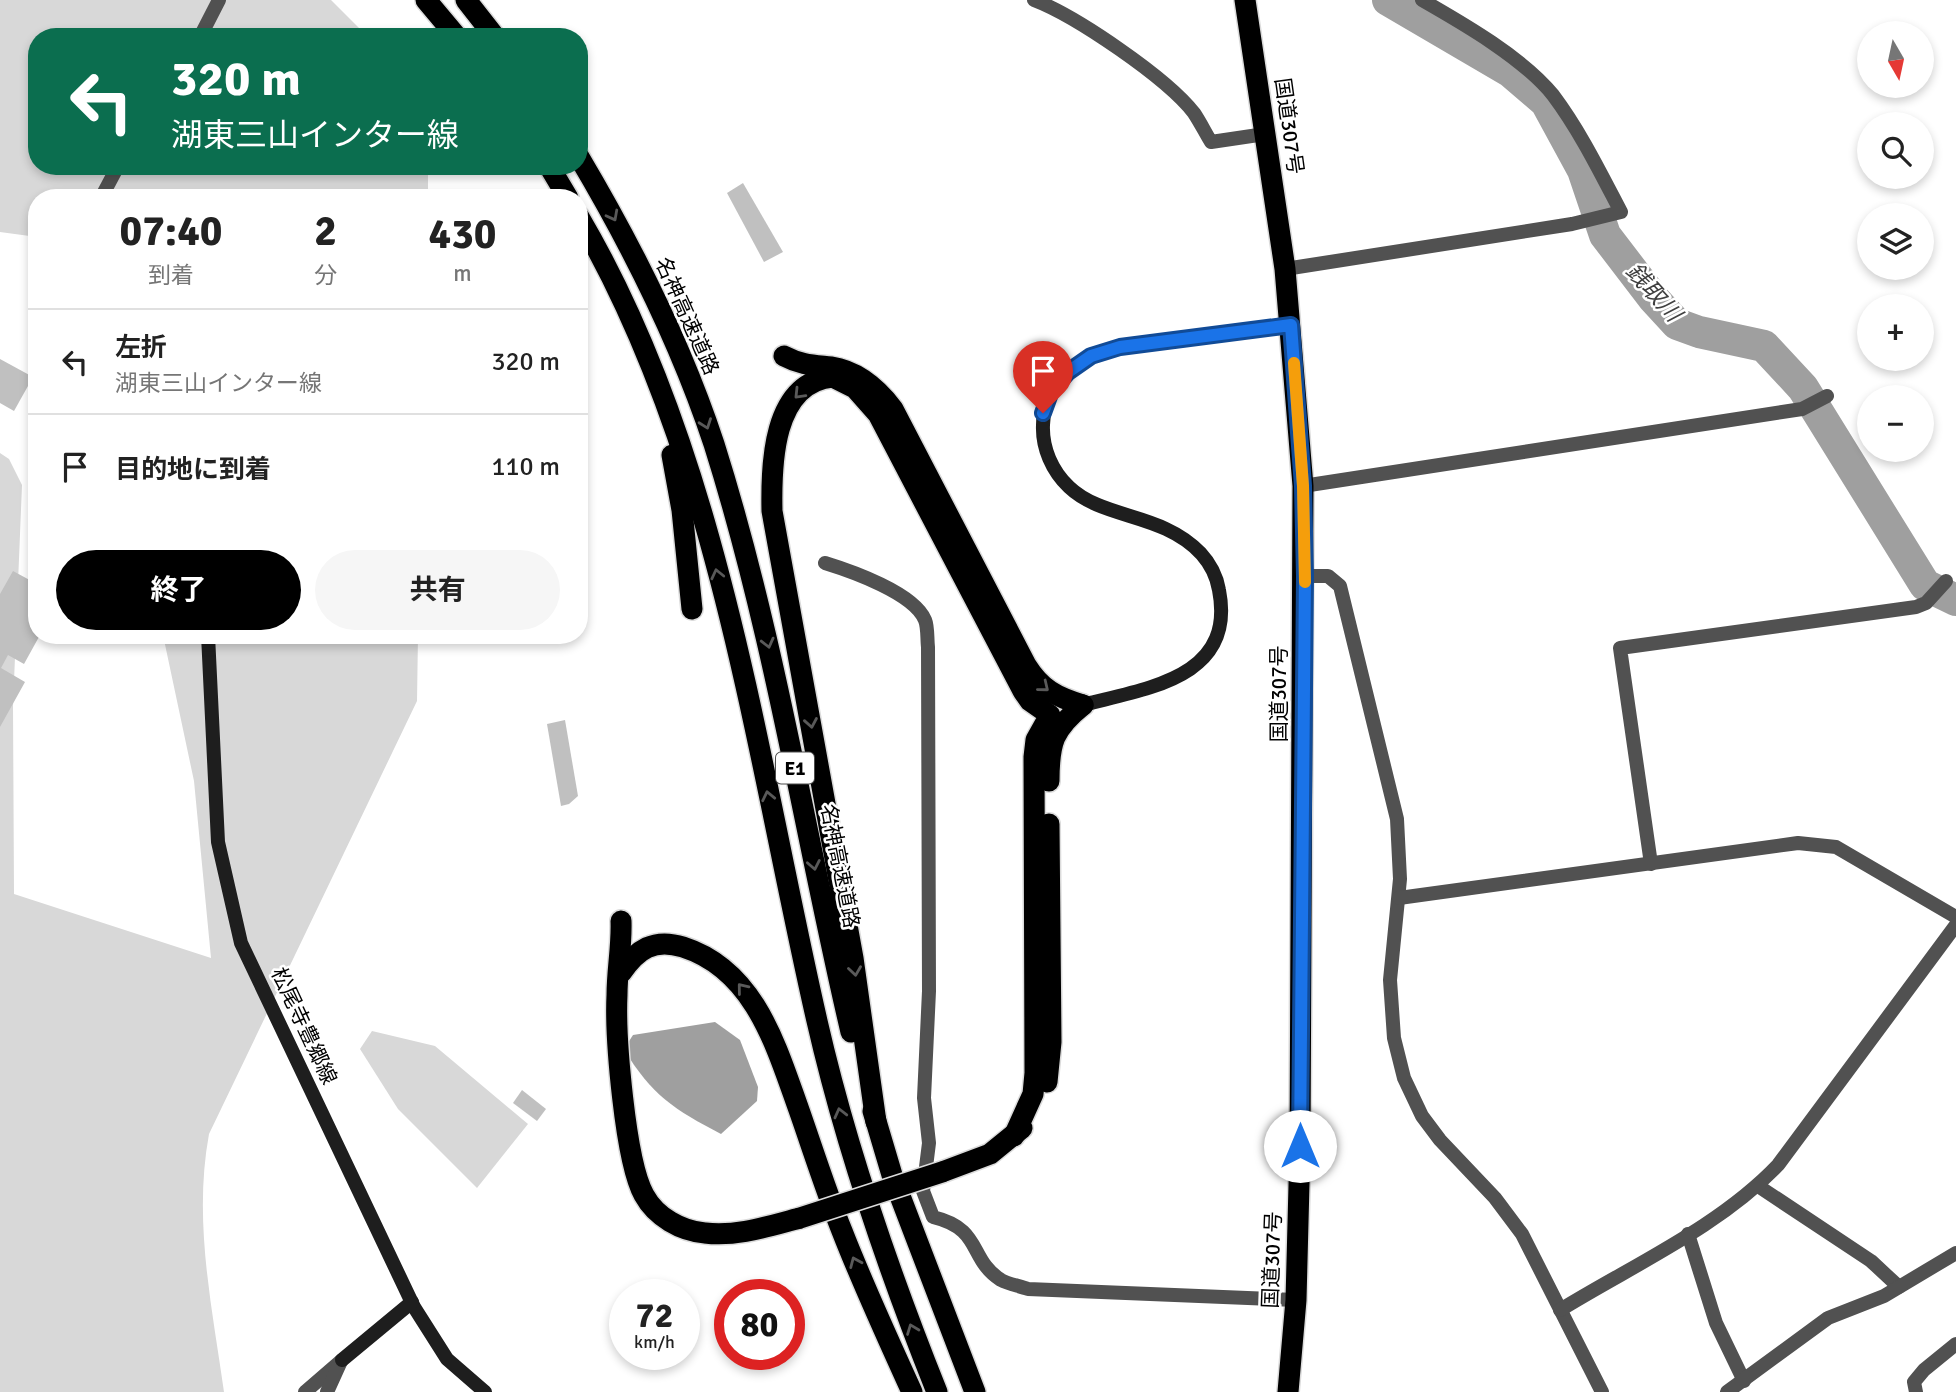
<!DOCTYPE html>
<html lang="ja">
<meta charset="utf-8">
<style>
:root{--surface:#fff;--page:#f6f6f6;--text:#222;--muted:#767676;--line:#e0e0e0;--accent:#000}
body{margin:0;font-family:Signika,"Noto Sans JP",sans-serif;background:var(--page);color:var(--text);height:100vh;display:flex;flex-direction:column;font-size:26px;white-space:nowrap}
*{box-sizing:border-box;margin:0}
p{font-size:23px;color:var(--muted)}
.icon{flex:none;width:38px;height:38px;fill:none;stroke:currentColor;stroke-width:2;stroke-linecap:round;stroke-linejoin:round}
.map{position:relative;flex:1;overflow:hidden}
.drawer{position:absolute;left:28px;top:189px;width:560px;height:455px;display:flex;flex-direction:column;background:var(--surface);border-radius:28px;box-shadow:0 4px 10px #0003}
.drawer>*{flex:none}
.hud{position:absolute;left:28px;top:28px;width:560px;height:147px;border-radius:28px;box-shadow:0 4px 10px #0003;background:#0b6e4f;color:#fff;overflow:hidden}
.needle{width:46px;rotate:171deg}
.fabs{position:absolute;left:1857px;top:21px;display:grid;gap:14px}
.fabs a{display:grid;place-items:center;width:77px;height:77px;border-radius:50%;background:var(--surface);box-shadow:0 4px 10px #0003;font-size:35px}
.speed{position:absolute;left:609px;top:1279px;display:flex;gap:14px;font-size:35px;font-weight:700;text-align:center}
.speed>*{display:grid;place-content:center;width:91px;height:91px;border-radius:50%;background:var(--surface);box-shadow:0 4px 10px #0003;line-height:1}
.speed small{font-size:18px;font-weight:400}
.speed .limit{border:10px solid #d22;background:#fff;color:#111}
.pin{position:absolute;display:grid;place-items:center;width:60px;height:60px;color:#fff;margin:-72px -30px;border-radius:50% 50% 50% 0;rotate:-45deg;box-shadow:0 0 7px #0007}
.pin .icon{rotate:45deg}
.me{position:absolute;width:77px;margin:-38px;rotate:0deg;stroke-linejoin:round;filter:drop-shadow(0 0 5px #0008)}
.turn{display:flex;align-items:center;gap:24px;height:147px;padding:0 28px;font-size:32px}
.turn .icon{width:91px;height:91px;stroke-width:2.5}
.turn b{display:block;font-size:49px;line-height:60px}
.eta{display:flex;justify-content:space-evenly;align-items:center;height:119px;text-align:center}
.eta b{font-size:42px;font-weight:700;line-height:49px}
.button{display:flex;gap:14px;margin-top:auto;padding:14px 28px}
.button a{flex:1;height:80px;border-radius:42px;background:var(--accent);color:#fff;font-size:28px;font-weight:700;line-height:80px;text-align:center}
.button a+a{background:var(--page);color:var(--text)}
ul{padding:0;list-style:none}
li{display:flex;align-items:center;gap:21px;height:105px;padding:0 28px;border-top:2px solid var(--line)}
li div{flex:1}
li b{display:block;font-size:26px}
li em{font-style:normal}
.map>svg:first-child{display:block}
</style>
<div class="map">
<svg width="1956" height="1392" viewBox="0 0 1956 1392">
<rect width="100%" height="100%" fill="#fff"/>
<g fill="#d8d8d8">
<polygon points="0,0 331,0 368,37 37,37 37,166 428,166 428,198 37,198 37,237 0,232"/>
<path d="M0 453 9 459 22 485 13 706 14 894 211 958 194 781 163 635H418L417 701 209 1134C193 1221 212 1306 224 1392H0Z"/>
<polygon points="372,1031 435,1046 528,1124 477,1188 398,1109 360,1049"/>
</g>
<path fill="#9f9f9f" d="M715 1022 740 1040 758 1087 757 1101 721 1134C675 1110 651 1095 624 1049L633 1035Z"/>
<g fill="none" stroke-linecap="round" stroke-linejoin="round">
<polyline stroke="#9f9f9f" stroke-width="32" points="1388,0 1511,72 1546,102 1583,170 1605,235 1654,299 1677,324 1699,332 1764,346 1803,388 1925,585 1956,600"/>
</g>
<g fill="#c0c0c0">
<polygon points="743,183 783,252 764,262 727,193"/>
<polygon points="0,359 33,377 14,411 0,403"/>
<polygon points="13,571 37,584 37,635 40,635 24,664 8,655 1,668 25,682 0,727 0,594"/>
<polygon points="565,720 578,796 569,804 561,806 547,724"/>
<polygon points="522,1090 546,1109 537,1121 513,1103"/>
</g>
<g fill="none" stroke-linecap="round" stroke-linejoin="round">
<defs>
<g id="highway">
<polyline points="426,0 457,37"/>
<polyline points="466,0 495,37"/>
<polyline points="1245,0 1285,269 1303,486 1300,1146 1296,1300 1288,1392"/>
<path d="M579 157C633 248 681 344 714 444 775 637 805 836 851 1032"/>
<polyline points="549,166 568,198"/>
<path d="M579 217C719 455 756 755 817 1021 846 1148 889 1272 937 1392"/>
<path d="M784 356C801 365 813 365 831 367 858 371 877 388 893 409L1026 665C1041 689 1056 697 1083 705"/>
<polyline points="672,455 682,510 692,609"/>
<path d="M1049 781C1049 743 1053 729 1083 705"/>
<path d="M621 921C622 946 617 970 617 995 615 1036 625 1161 644 1195 656 1217 681 1231 705 1233 737 1237 769 1226 800 1218"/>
<path d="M621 973C637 949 654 938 683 947 755 970 776 1046 799 1110 813 1150 826 1191 842 1231 863 1285 888 1339 912 1392"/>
<polyline points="1047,1082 1051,1042 1049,824"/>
<polyline points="873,1111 892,1175 975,1392"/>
<path d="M876 1122 853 958 772 511C771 466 772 382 833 377L855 388 878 414 1023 691 1030 701 1050 715 1036 740 1034 757 1035 1073 1033 1094 1014 1136"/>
<polyline points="942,1172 990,1154 1022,1128"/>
</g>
</defs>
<use href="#highway" stroke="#dbdbdb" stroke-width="24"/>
<g stroke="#515151" stroke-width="14">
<path d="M1034 0C1076 16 1167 78 1194 113 1200 122 1205 132 1211 142L1265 134"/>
<polyline points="200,37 219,0"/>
<polyline points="101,198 118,166"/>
<path d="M1285 269 1572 224 1621 212C1600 172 1580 131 1553 95 1523 58 1464 24 1422 0"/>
<polyline points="1303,486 1802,409 1827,396"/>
<path d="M825 563C851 571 914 593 925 620 928 627 927 639 928 647L929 991 924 1098 929 1143 923 1191 933 1217C983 1229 968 1259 1001 1280 1008 1284 1020 1286 1028 1289L1296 1300"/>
<polyline points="1305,576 1328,576 1340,586 1397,819 1400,879 1390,980 1394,1038 1404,1078 1422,1116 1440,1140 1495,1198 1522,1234 1602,1392"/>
<polyline points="1651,864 1620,648 1916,607 1926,603 1946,581"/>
<polyline points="1399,898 1798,843 1836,847 1956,917"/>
<polyline points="1758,1186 1871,1261 1899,1287"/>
<polyline points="1688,1234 1716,1323 1744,1381"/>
<path d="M1560 1310C1633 1265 1719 1227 1778 1165L1956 925"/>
<polyline points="305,1392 342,1360"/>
<polyline points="327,1392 341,1361"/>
<polyline points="1727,1392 1828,1318 1884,1296 1956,1253"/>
<polyline points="1916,1392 1914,1382 1924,1370 1956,1344"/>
</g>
<g stroke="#1e1e1e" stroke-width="14">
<polyline points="208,635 218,842 241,943 414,1307 447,1359 485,1392"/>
<path d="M1075 707C1139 689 1237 682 1219 590 1214 561 1192 541 1166 529 1135 514 1094 511 1069 487 1052 471 1042 448 1043 425 1043 395 1064 369 1092 356 1115 344 1144 344 1170 341 1210 335 1250 330 1291 325"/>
<polyline points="342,1360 412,1302"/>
</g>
<use href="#highway" stroke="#000" stroke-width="21"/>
<defs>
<polyline id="highway-bridge" points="800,1218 942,1172"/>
</defs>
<use href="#highway-bridge" stroke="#dbdbdb" stroke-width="24" stroke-linecap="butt"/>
<use href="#highway-bridge" stroke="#000" stroke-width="21"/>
</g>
<defs><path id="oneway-chevron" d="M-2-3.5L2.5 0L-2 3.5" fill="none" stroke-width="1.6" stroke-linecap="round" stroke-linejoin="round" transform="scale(1.75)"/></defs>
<g stroke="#595959">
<use href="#oneway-chevron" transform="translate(613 216) rotate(62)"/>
<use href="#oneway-chevron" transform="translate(799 394) rotate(134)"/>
<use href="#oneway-chevron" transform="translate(706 424) rotate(70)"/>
<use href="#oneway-chevron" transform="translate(717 574) rotate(-103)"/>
<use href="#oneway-chevron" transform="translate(768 643) rotate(76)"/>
<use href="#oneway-chevron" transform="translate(1044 687) rotate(39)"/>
<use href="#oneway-chevron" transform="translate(811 723) rotate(80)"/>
<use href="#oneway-chevron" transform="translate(768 796) rotate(-102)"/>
<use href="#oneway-chevron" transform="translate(814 865) rotate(79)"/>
<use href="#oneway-chevron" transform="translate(855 971) rotate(82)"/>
<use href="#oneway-chevron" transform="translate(742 988) rotate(-129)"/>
<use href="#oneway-chevron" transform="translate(840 1113) rotate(-104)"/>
<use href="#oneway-chevron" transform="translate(855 1262) rotate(-113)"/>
<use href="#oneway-chevron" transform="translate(912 1329) rotate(-111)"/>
</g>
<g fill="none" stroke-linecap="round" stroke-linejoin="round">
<defs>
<polyline id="route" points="1043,413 1051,391 1068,372 1091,356 1120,347 1291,325 1303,486 1305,576 1300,1146"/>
</defs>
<use href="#route" stroke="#114b97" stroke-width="18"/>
<use href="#route" stroke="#1a73e8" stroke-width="12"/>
<polyline stroke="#f59e0b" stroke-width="12" points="1294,363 1303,486 1305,582"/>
</g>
<g text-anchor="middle" stroke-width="5" stroke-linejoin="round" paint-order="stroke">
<rect fill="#fff" stroke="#4c4c4c" stroke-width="2" x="776" y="752.5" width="38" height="31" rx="5"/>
<g font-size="19" font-weight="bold" fill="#000">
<text x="795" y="775">E1</text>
</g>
<g font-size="21" fill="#000" stroke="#fff">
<text transform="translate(1289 126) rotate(82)" y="7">国道307号</text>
<text transform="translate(687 316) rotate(66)" y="7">名神高速道路</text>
<text transform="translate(1279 694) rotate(-90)" y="7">国道307号</text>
<text transform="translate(840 866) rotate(79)" y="7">名神高速道路</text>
<text transform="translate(304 1026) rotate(65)" y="7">松尾寺豊郷線</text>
<text transform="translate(1272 1260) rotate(-88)" y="7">国道307号</text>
</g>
<g font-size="23" font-style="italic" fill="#404040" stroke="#fff">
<text transform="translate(1654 292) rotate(48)" y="8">銭取川</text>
</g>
</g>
</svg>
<div class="fabs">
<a><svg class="needle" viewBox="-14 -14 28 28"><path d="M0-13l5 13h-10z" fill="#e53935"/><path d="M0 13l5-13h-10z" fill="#767676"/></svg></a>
<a><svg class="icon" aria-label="search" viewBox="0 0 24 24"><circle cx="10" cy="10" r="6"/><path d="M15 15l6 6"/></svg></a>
<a><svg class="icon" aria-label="layers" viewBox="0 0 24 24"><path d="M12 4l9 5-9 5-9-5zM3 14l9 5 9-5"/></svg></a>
<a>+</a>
<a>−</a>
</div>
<div class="speed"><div>72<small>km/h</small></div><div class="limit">80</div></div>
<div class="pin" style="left:1043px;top:413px;background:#d93025"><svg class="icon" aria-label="arrive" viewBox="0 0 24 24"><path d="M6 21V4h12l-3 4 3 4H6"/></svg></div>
<svg class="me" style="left:1300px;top:1146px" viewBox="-20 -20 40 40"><circle r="19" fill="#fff"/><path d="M0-13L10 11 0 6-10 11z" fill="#1a73e8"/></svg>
<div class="hud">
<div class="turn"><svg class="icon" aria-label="left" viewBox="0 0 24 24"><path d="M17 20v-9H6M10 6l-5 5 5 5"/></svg><div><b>320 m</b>湖東三山インター線</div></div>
</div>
<section class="drawer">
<div class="eta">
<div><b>07:40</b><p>到着</p></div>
<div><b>2</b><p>分</p></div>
<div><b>430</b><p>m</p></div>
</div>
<ul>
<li><svg class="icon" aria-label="left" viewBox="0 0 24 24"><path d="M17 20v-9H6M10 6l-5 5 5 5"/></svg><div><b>左折</b><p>湖東三山インター線</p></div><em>320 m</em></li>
<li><svg class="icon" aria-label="arrive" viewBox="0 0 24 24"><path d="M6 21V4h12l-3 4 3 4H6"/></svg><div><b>目的地に到着</b></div><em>110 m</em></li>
</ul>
<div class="button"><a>終了</a><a>共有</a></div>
</section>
</div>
